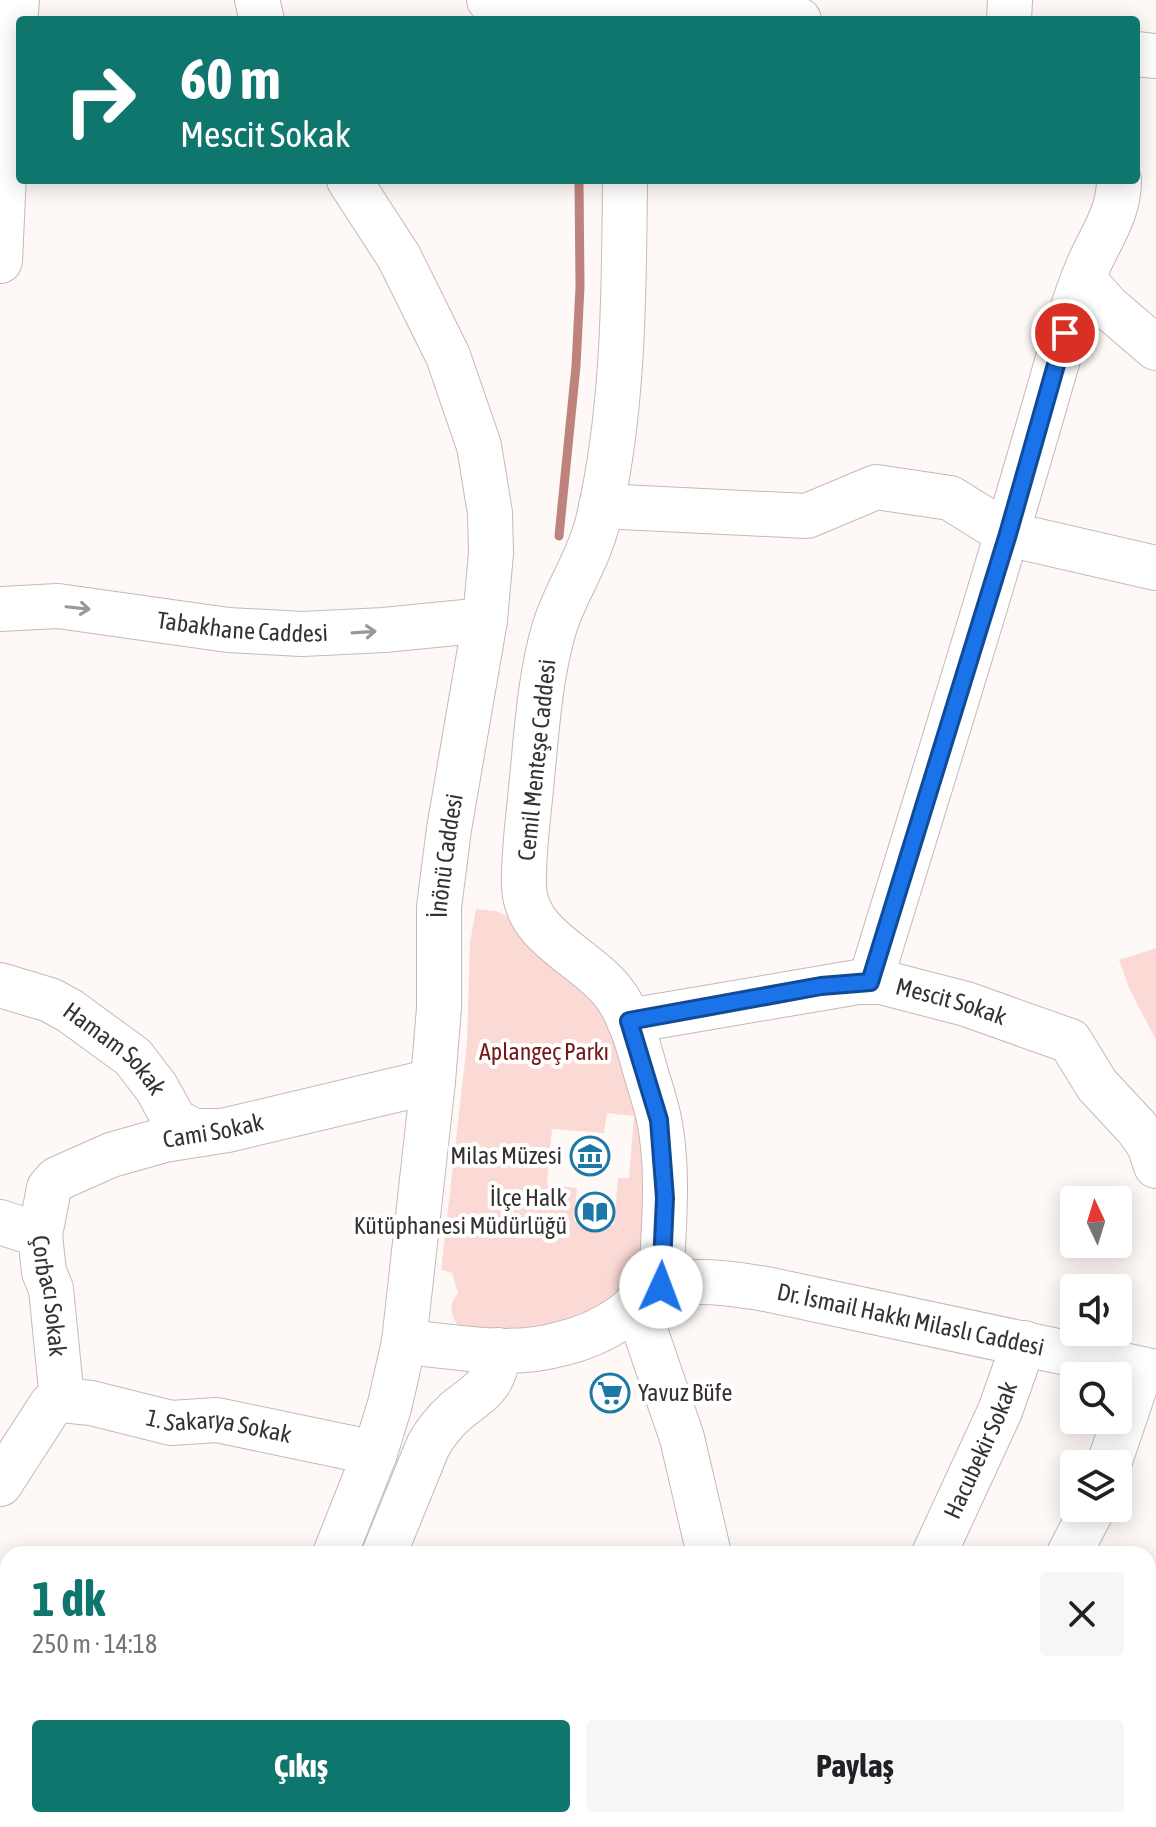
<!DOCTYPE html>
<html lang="tr">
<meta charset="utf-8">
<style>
:root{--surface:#fff;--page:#f6f6f6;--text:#202124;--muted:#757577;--accent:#0f766e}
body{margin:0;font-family:"Asap Condensed",sans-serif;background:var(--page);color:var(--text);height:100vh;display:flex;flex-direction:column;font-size:30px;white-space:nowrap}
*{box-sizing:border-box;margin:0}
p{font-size:26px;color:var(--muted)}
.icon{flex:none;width:44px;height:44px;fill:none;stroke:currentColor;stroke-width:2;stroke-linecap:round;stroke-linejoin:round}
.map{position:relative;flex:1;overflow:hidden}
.drawer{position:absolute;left:0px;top:1546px;width:1156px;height:282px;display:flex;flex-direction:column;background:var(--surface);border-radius:24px 24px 0 0;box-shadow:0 4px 20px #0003}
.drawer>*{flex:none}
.banner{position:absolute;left:16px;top:16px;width:1124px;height:168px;border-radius:8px;box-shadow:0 4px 20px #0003;background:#0f766e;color:#fff;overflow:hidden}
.needle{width:52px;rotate:356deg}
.buttons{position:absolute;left:1060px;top:1186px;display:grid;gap:16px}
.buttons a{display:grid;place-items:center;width:72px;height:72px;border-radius:8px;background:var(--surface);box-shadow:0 4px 20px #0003;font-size:40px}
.pin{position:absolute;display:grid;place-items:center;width:68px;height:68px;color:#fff;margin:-34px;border:4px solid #fff;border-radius:50%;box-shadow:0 2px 8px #0007}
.me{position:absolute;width:88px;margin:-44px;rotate:2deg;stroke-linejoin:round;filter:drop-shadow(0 0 6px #0008)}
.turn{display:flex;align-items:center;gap:28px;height:168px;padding:0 32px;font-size:36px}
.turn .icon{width:104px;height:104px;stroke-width:2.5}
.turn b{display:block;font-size:56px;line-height:68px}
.round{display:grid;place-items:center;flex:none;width:84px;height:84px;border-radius:8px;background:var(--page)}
.overview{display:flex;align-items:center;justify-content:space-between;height:136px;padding:0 32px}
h1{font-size:48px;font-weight:700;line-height:60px;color:var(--accent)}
.cta{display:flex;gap:16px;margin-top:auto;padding:16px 32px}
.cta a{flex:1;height:92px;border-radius:8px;background:var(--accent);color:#fff;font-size:32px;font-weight:700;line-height:92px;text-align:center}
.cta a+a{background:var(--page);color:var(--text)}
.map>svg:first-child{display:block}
</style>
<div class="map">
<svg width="1156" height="1827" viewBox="0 0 1156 1827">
<rect width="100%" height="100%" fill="#fef8f7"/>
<g fill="#fbdad6" fill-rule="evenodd">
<path d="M476 909 496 911 512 918 590 987 648 1109 644 1250 620 1298 549 1334 461 1329C451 1317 447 1306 458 1293L452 1273 441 1270 467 1043 470 943ZM607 1113 634 1116 629 1178H618L614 1225 574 1221 577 1188 547 1185 552 1129 604 1133Z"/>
<polygon points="1156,948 1156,1040 1130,990 1119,960"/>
</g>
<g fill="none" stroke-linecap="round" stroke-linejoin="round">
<polyline stroke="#be837d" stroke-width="9" points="559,536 576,366 580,287 579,180"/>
<defs>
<g id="minor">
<polyline points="257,0 262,20"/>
<polyline points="489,0 653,4 731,15 799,20"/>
<polyline points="1009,20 1010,0"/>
<polyline points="1136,54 1156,56"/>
<path d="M625 180C624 284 624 391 604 493 601 509 598 525 592 540 582 570 563 598 554 629 540 677 537 728 532 778 529 814 523 850 524 887 526 940 592 958 618 999 631 1019 638 1044 644 1066 649 1083 655 1101 659 1119 670 1173 663 1232 661 1287"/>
<polyline points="0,261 6,131 17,0"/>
<polyline points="1083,279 1108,307 1156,348"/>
<polyline points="601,506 807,516 876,487 950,498 1008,534 1156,568"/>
<path id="s1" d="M0 609 58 606 228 630 302 634 384 630 485 620"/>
<path d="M870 982C937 764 1005 546 1067 327 1073 306 1080 285 1089 264 1102 235 1119 213 1119 180"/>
<path id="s2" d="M0 985 50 1000 70 1011 133 1057 156 1087 175 1121 194 1131H212"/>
<path id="s3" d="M629 1021 858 982H881L966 1004 1070 1041 1097 1085 1137 1128 1149 1145 1156 1166"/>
<path id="s4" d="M0 1222 40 1235 44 1272 51 1289 62 1400"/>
<path id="s5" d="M40 1235 49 1188 57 1179 111 1155 164 1140 227 1130 433 1081"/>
<polyline points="636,1304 682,1438 709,1554"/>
<path id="s6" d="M404 1342C453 1346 507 1358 556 1345 579 1340 604 1330 623 1316 635 1308 644 1295 657 1289 686 1276 735 1284 766 1289L1156 1372"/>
<polyline points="1109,1464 1141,1369"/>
<path id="s7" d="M0 1484 51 1405 62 1400 91 1403 171 1423 217 1420 375 1453"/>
<path id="s8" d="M335 1554 375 1453 390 1404 404 1342 433 1081 439 1008V907L449 829 485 620 491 553 490 513 479 446 448 356 399 257 349 180"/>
<path d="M384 1554 428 1446C435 1433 444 1422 456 1411 481 1391 496 1386 498 1350"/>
<path id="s9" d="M934 1554 1000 1411 1024 1343"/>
<polyline points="1069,1554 1093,1508"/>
<polyline points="0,1668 8,1666"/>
<polyline points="755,1820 755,1827"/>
<polyline points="1135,1820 1149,1827"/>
<polyline points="180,1827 185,1820"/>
<polyline points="275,1827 278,1820"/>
</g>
</defs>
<use href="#minor" stroke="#c6b9b7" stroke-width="46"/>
<use href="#minor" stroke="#fff" stroke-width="44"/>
</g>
<defs><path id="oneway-shaft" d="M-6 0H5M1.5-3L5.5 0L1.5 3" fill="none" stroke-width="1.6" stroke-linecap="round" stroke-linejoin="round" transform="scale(2)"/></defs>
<g stroke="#9b9898">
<use href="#oneway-shaft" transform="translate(78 608) rotate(6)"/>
<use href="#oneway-shaft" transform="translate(364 632) rotate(-4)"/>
</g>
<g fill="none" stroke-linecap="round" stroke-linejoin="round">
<defs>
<polyline id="route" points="661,1287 665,1198 659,1120 629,1021 821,986 870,982 1008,534 1065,333"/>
</defs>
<use href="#route" stroke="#114b97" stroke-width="20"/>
<use href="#route" stroke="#1a73e8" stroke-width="14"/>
</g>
<defs>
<symbol id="museum-ring" viewBox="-11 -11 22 22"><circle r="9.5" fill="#fff" stroke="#1c78a6" stroke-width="1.5"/><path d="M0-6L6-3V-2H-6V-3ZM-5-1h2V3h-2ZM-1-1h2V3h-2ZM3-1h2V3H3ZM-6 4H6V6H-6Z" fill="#1c78a6"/></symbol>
<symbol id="library-ring" viewBox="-11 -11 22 22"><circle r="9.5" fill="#fff" stroke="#1c78a6" stroke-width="1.5"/><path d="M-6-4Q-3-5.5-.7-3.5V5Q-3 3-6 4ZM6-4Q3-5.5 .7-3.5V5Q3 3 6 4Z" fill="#1c78a6"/></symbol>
<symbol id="supermarket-ring" viewBox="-11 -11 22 22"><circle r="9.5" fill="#fff" stroke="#1c78a6" stroke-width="1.5"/><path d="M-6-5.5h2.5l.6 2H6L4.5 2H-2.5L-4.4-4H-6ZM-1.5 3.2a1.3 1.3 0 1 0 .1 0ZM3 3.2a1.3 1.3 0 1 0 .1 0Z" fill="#1c78a6"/></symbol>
</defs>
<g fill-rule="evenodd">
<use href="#museum-ring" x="568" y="1134" width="44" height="44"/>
<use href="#library-ring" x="573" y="1190" width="44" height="44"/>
<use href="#supermarket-ring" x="588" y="1371" width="44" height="44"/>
</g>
<g text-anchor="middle" stroke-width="8" stroke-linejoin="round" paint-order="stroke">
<g font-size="24" fill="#373231" stroke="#fff">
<text dy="8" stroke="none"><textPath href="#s1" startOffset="244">Tabakhane Caddesi</textPath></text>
<text transform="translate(537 760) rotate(-84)" y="8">Cemil Menteşe Caddesi</text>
<text dy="8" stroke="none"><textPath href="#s8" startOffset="712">İnönü Caddesi</textPath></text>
<text dy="8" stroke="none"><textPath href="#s3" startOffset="328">Mescit Sokak</textPath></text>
<text dy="8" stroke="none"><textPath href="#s2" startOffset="134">Hamam Sokak</textPath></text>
<text dy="8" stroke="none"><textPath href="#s5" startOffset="224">Cami Sokak</textPath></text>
<text dy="8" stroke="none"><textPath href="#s4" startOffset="104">Çorbacı Sokak</textPath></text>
<text dy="8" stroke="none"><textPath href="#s6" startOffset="528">Dr. İsmail Hakkı Milaslı Caddesi</textPath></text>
<text dy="8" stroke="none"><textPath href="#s7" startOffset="266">1. Sakarya Sokak</textPath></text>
<text dy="8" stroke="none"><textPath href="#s9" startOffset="114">Hacubekir Sokak</textPath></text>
</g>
<g font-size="24" fill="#751716" stroke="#fff">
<text x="544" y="1060">Aplangeç Parkı</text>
</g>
<g font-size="24" fill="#373231" stroke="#fff" text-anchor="end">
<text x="562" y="1164">Milas Müzesi</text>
<text x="567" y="1206">İlçe Halk<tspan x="567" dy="28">Kütüphanesi Müdürlüğü</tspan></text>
<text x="638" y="1401" text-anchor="start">Yavuz Büfe</text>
</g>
</g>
</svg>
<div class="buttons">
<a><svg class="needle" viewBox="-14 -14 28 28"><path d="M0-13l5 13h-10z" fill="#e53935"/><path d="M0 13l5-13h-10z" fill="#757577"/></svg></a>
<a><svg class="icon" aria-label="sound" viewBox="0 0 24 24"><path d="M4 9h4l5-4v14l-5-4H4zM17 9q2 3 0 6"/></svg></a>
<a><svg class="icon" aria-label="search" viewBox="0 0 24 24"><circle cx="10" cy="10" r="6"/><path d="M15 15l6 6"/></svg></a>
<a><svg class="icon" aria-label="layers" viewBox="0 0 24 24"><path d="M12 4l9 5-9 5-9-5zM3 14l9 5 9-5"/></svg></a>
</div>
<div class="pin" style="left:1065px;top:333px;background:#d93025"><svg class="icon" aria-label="arrive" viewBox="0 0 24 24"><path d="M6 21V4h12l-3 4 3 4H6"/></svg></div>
<svg class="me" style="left:661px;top:1287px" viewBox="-20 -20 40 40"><circle r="19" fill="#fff"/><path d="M0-13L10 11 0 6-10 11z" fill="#1a73e8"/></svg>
<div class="banner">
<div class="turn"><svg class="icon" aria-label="right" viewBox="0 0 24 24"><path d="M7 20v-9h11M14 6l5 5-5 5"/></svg><div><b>60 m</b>Mescit Sokak</div></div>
</div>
<section class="drawer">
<div class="overview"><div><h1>1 dk</h1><p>250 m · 14:18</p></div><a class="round"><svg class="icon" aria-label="close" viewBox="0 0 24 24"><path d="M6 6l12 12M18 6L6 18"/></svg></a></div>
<div class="cta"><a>Çıkış</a><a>Paylaş</a></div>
</section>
</div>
